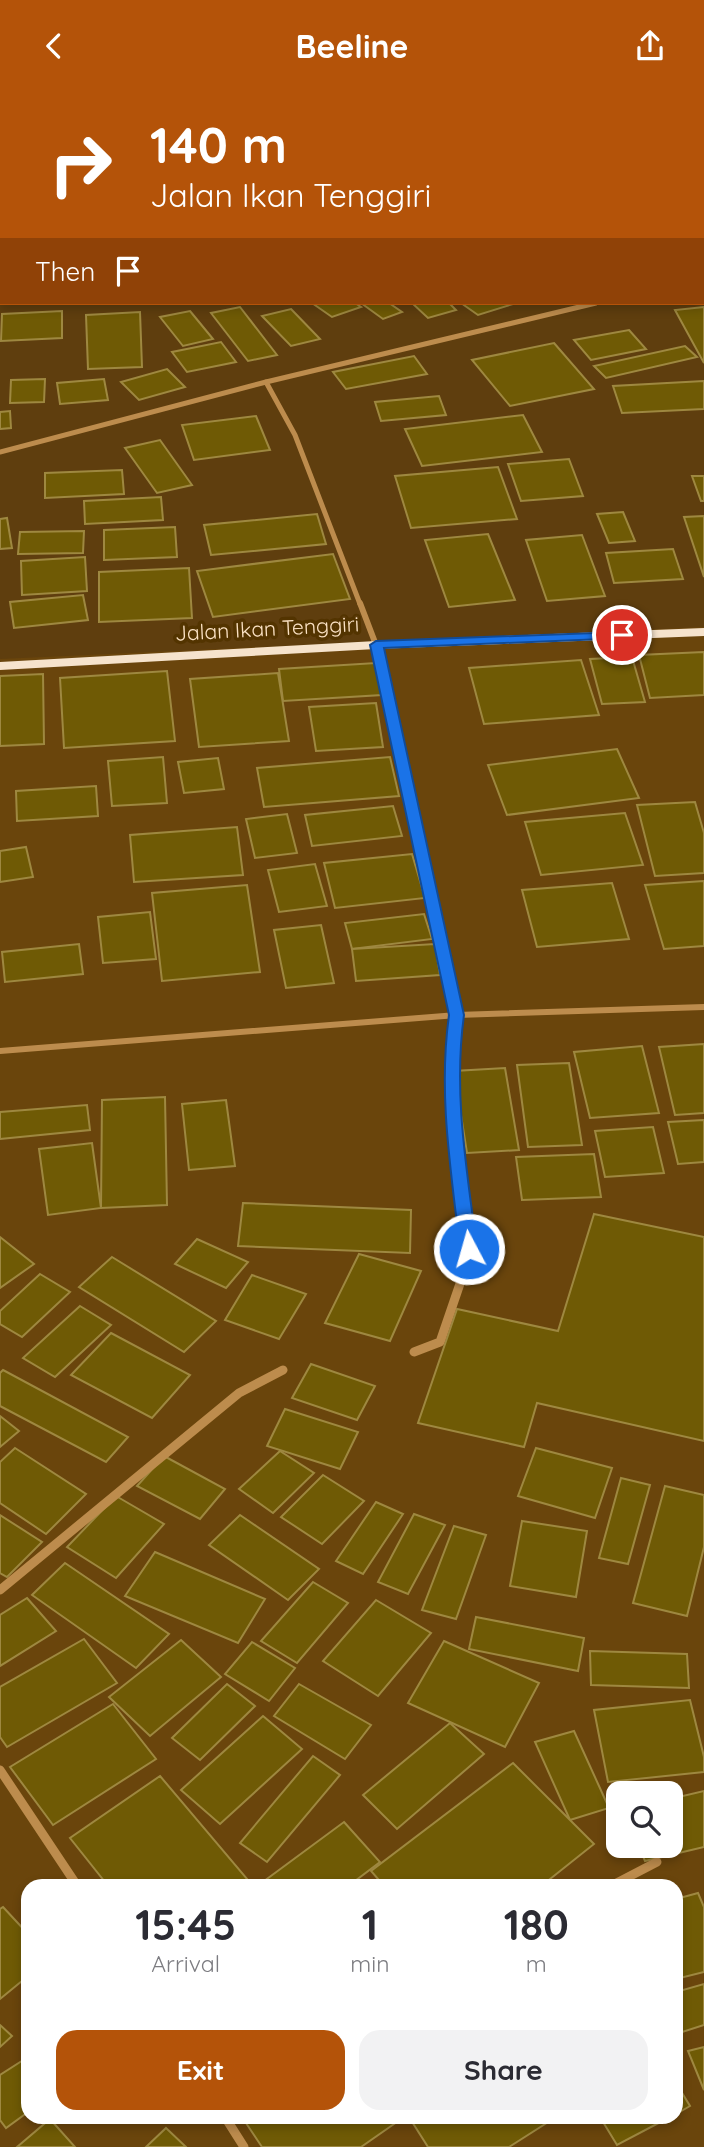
<!DOCTYPE html>
<style>
:root{--surface:#fff;--page:#f2f2f3;--text:#2b2b33;--muted:#7c7c81;--accent:#b45309}
body{margin:0;font-family:Quicksand,sans-serif;background:var(--page);color:var(--text);height:100vh;display:flex;flex-direction:column;font-size:26px;white-space:nowrap}
*{box-sizing:border-box;margin:0}
p{font-size:23px;color:var(--muted)}
.icon{flex:none;width:38px;height:38px;fill:none;stroke:currentColor;stroke-width:2;stroke-linecap:round;stroke-linejoin:round}
.map{position:relative;flex:1;overflow:hidden}
.drawer{position:absolute;left:21px;top:1788px;width:662px;height:245px;display:flex;flex-direction:column;background:var(--surface);border-radius:21px;box-shadow:0 4px 10px #0003}
.drawer>*{flex:none}
.guide{position:absolute;left:0px;top:0px;width:705px;height:214px;box-shadow:0 4px 10px #0003;background:#b45309;color:#fff;overflow:hidden}
.controls{position:absolute;left:606px;top:1690px;display:grid;gap:14px}
.controls a{display:grid;place-items:center;width:77px;height:77px;border-radius:14px;background:var(--surface);box-shadow:0 4px 10px #0003;font-size:35px}
.pin{position:absolute;display:grid;place-items:center;width:60px;height:60px;color:#fff;margin:-30px;border:4px solid #fff;border-radius:50%;box-shadow:0 2px 7px #0007}
.me{position:absolute;width:77px;margin:-38px;rotate:354deg;stroke-linejoin:round;filter:drop-shadow(0 0 5px #0008)}
.turn{display:flex;align-items:center;gap:24px;height:147px;padding:0 35px;font-size:32px}
.turn .icon{width:91px;height:91px;stroke-width:2.5}
.turn b{display:block;font-size:49px;line-height:60px}
.then{display:flex;align-items:center;height:66px;padding:0 35px;background:#0003;gap:14px;font-size:26px}
.eta{display:flex;justify-content:space-evenly;align-items:center;height:119px;text-align:center}
.eta b{font-size:42px;font-weight:800;line-height:49px}
.cta{display:flex;gap:14px;margin-top:auto;padding:14px 35px}
.cta a{flex:1;height:80px;border-radius:21px;background:var(--accent);color:#fff;font-size:28px;font-weight:800;line-height:80px;text-align:center}
.cta a+a{background:var(--page);color:var(--text)}
header{display:flex;justify-content:space-between;align-items:center;height:91px;padding:0 35px;background:var(--accent);color:#fff;font-size:32px;font-weight:800}
.map>svg:first-child{display:block}
</style>
<header><svg class="icon" aria-label="back" viewBox="0 0 24 24"><path d="M15 5l-7 7 7 7"/></svg>Beeline<svg class="icon" aria-label="share" viewBox="0 0 24 24"><path d="M12 15V3M7 8l5-5 5 5M5 13v7h14v-7"/></svg></header>
<div class="map">
<svg width="704" height="2056" viewBox="0 0 704 2056">
<rect width="100%" height="100%" fill="#5f3e0e"/>
<path fill="#6a450c" fill-rule="evenodd" d="M704 536V2056H0V568ZM618 1703H670V1755H618ZM28 1796H676V2026H28Z"/>
<g fill="#6f5a05" stroke="#9e8840" stroke-width="2">
<polygon points="312,212 355,212 361,216 332,226"/>
<polygon points="361,212 389,212 402,221 383,228"/>
<polygon points="412,212 449,212 456,219 428,227"/>
<polygon points="461,212 511,212 513,213 478,224"/>
<polygon points="240,216 277,264 248,270 211,222"/>
<polygon points="704,216 704,272 675,219"/>
<polygon points="291,218 320,248 291,255 262,225"/>
<polygon points="62,220 62,247 1,250 2,223"/>
<polygon points="190,220 213,248 183,255 160,226"/>
<polygon points="140,221 142,276 88,278 86,224"/>
<polygon points="629,239 646,258 591,269 574,249"/>
<polygon points="221,251 236,271 187,281 172,261"/>
<polygon points="554,252 594,298 510,315 472,269"/>
<polygon points="685,255 697,266 606,287 594,275"/>
<polygon points="414,265 427,283 346,298 333,281"/>
<polygon points="167,278 185,296 139,309 121,291"/>
<polygon points="45,288 44,311 10,312 11,289"/>
<polygon points="104,288 108,309 60,313 57,292"/>
<polygon points="704,290 704,318 622,322 613,295"/>
<polygon points="439,305 446,324 381,330 375,311"/>
<polygon points="10,320 11,337 0,338 0,321"/>
<polygon points="523,324 542,361 422,375 405,338"/>
<polygon points="256,325 270,359 194,369 182,334"/>
<polygon points="160,349 192,394 157,402 125,357"/>
<polygon points="569,368 583,405 521,410 508,373"/>
<polygon points="498,376 517,428 411,437 395,385"/>
<polygon points="122,379 124,403 45,407 45,382"/>
<polygon points="692,385 704,385 704,410 701,410"/>
<polygon points="161,406 163,429 85,433 84,410"/>
<polygon points="623,421 635,450 609,452 597,423"/>
<polygon points="317,423 326,453 211,464 204,434"/>
<polygon points="704,425 704,486 684,426"/>
<polygon points="7,427 12,457 0,458 0,428"/>
<polygon points="175,436 177,466 104,469 104,439"/>
<polygon points="84,440 83,462 18,463 20,441"/>
<polygon points="488,443 515,509 449,516 425,449"/>
<polygon points="582,444 605,505 547,510 526,449"/>
<polygon points="673,458 683,488 614,492 606,462"/>
<polygon points="333,463 350,508 213,526 197,480"/>
<polygon points="85,466 87,500 22,504 21,470"/>
<polygon points="189,477 192,527 99,531 99,481"/>
<polygon points="83,504 88,529 14,537 10,511"/>
<polygon points="704,561 704,604 650,607 639,564"/>
<polygon points="632,566 645,611 602,613 590,568"/>
<polygon points="581,569 599,624 484,633 469,577"/>
<polygon points="376,572 382,604 283,610 279,578"/>
<polygon points="167,580 175,650 64,657 60,587"/>
<polygon points="278,582 289,650 199,656 190,588"/>
<polygon points="43,583 44,653 0,655 0,585"/>
<polygon points="376,612 383,656 316,660 309,616"/>
<polygon points="617,658 639,707 507,724 488,674"/>
<polygon points="163,666 167,712 112,715 108,670"/>
<polygon points="390,666 399,705 264,716 257,677"/>
<polygon points="218,667 224,698 184,702 178,671"/>
<polygon points="96,695 98,725 17,730 16,700"/>
<polygon points="695,711 704,742 704,782 655,785 637,714"/>
<polygon points="393,715 402,745 312,755 305,724"/>
<polygon points="625,722 643,774 541,784 525,731"/>
<polygon points="287,723 297,762 255,767 246,728"/>
<polygon points="237,736 243,784 134,791 130,744"/>
<polygon points="26,756 33,786 0,791 0,760"/>
<polygon points="412,763 425,807 335,817 324,772"/>
<polygon points="315,773 327,815 279,821 268,779"/>
<polygon points="704,790 704,855 664,858 645,794"/>
<polygon points="612,792 629,848 537,856 522,799"/>
<polygon points="247,794 260,881 162,890 152,802"/>
<polygon points="150,821 156,868 103,872 98,826"/>
<polygon points="424,823 432,848 352,858 345,832"/>
<polygon points="321,834 334,892 286,897 274,839"/>
<polygon points="79,853 83,883 5,891 2,861"/>
<polygon points="435,853 440,884 356,890 352,858"/>
<polygon points="704,953 704,1022 675,1024 659,956"/>
<polygon points="642,955 659,1022 590,1027 574,961"/>
<polygon points="569,972 582,1054 528,1056 517,974"/>
<polygon points="505,977 519,1059 467,1062 454,980"/>
<polygon points="165,1006 167,1114 101,1117 102,1009"/>
<polygon points="226,1009 235,1075 189,1079 182,1013"/>
<polygon points="87,1014 90,1039 0,1048 0,1021"/>
<polygon points="704,1029 704,1071 678,1073 668,1031"/>
<polygon points="653,1036 664,1082 605,1086 595,1040"/>
<polygon points="92,1052 101,1117 48,1124 39,1058"/>
<polygon points="594,1063 601,1106 522,1109 516,1066"/>
<polygon points="243,1112 411,1119 410,1162 238,1155"/>
<polygon points="594,1123 704,1146 704,1350 537,1312 524,1356 418,1332 457,1218 558,1240"/>
<polygon points="0,1146 34,1173 0,1197"/>
<polygon points="197,1148 248,1171 226,1197 175,1173"/>
<polygon points="359,1163 421,1180 390,1250 325,1232"/>
<polygon points="112,1166 216,1230 184,1261 79,1196"/>
<polygon points="40,1183 70,1201 22,1246 0,1233 0,1220"/>
<polygon points="252,1184 306,1203 279,1248 225,1229"/>
<polygon points="80,1215 111,1234 55,1286 23,1267"/>
<polygon points="111,1242 190,1284 152,1327 71,1284"/>
<polygon points="311,1273 375,1295 357,1329 292,1307"/>
<polygon points="3,1279 128,1346 106,1371 0,1315 0,1282"/>
<polygon points="285,1318 358,1341 340,1378 267,1355"/>
<polygon points="0,1325 19,1340 0,1356"/>
<polygon points="15,1357 86,1403 46,1443 0,1412 0,1371"/>
<polygon points="536,1357 612,1377 595,1427 518,1405"/>
<polygon points="280,1360 314,1382 273,1422 239,1398"/>
<polygon points="164,1365 225,1398 200,1428 137,1395"/>
<polygon points="323,1384 364,1410 322,1453 281,1426"/>
<polygon points="621,1387 650,1394 628,1473 599,1467"/>
<polygon points="665,1395 704,1404 704,1456 687,1525 633,1512"/>
<polygon points="116,1405 164,1433 116,1487 67,1456"/>
<polygon points="376,1411 403,1423 363,1483 336,1470"/>
<polygon points="414,1423 445,1434 408,1503 378,1491"/>
<polygon points="0,1424 42,1451 7,1486 0,1482"/>
<polygon points="240,1424 319,1478 288,1509 209,1454"/>
<polygon points="522,1430 587,1440 576,1506 510,1495"/>
<polygon points="454,1435 486,1444 456,1528 422,1519"/>
<polygon points="155,1461 265,1508 238,1552 125,1505"/>
<polygon points="65,1472 169,1543 136,1577 32,1504"/>
<polygon points="313,1491 348,1512 297,1572 261,1550"/>
<polygon points="27,1507 56,1540 0,1575 0,1524"/>
<polygon points="376,1509 431,1542 378,1605 323,1570"/>
<polygon points="476,1526 584,1547 578,1580 469,1558"/>
<polygon points="84,1548 117,1592 7,1656 0,1646 0,1596"/>
<polygon points="181,1549 221,1586 150,1645 109,1606"/>
<polygon points="444,1550 539,1592 505,1656 408,1612"/>
<polygon points="252,1551 295,1577 269,1610 225,1583"/>
<polygon points="590,1560 687,1563 689,1597 591,1594"/>
<polygon points="227,1593 255,1615 200,1669 172,1647"/>
<polygon points="299,1593 371,1634 345,1668 274,1625"/>
<polygon points="690,1609 704,1666 704,1681 608,1691 594,1619"/>
<polygon points="113,1613 156,1668 53,1734 10,1676"/>
<polygon points="263,1625 302,1658 220,1733 181,1699"/>
<polygon points="450,1632 484,1663 397,1738 363,1704"/>
<polygon points="574,1640 609,1717 570,1729 535,1651"/>
<polygon points="313,1665 340,1684 267,1771 240,1752"/>
<polygon points="513,1672 594,1753 540,1796 385,1796 371,1780"/>
<polygon points="160,1685 248,1789 239,1796 109,1796 70,1747"/>
<polygon points="704,1700 704,1756 645,1770 639,1755 670,1755 670,1708"/>
<polygon points="344,1731 380,1771 347,1796 256,1796"/>
<polygon points="698,1802 704,1816 704,1881 676,1888 676,1808"/>
<polygon points="3,1816 28,1843 28,1885 0,1908 0,1818"/>
<polygon points="704,1893 704,1934 676,1943 676,1901"/>
<polygon points="0,1934 12,1945 0,1956"/>
<polygon points="704,1956 704,1999 688,1960"/>
<polygon points="28,1966 28,2021 6,2037 0,2029 0,1984"/>
<polygon points="676,1992 690,2015 676,2023"/>
<polygon points="242,2026 404,2026 361,2056 262,2056"/>
<polygon points="409,2026 556,2026 509,2056 428,2056"/>
<polygon points="600,2026 670,2026 617,2054"/>
<polygon points="50,2028 75,2056 17,2056"/>
<polygon points="166,2037 186,2056 146,2056"/>
</g>
<g fill="none" stroke-linecap="round" stroke-linejoin="round">
<g stroke="#bd8c4d" stroke-width="5">
<polyline points="266,291 295,344 360,513"/>
<polyline points="0,361 266,291 596,212"/>
</g>
<g stroke="#bd8c4d" stroke-width="6">
<path d="M360 512 376 554 457 924C452 954 449 985 451 1016 456 1070 475 1129 464 1183"/>
<polyline points="0,960 457,924 704,916"/>
</g>
<g stroke="#bd8c4d" stroke-width="9">
<polyline points="414,1261 440,1251 464,1181"/>
<polyline points="0,1499 239,1302 283,1279"/>
<polyline points="0,1679 78,1796"/>
<polyline points="609,1796 657,1771"/>
<polyline points="225,2026 244,2056"/>
</g>
<rect fill="#bd8c4d" fill-rule="evenodd" x="568" y="0" width="8" height="2"/>
<polygon fill="#f6e3cc" fill-rule="evenodd" points="704,537 704,545 376,558 0,579 0,571 376,550"/>
</g>
<path fill="#1a73e8" stroke="#114b97" stroke-width="2" d="M622 541 627 542V547L384 557 464 924C453 1003 467 1079 477 1158L469 1165 460 1158C451 1079 438 1003 449 924L370 554 376 550Z"/>
<g text-anchor="middle" stroke-width="7" stroke-linejoin="round" paint-order="stroke">
<g font-size="21" fill="#fbe2c4" stroke="#533400">
<text transform="translate(267 538) rotate(-3)" y="7">Jalan Ikan Tenggiri</text>
</g>
</g>
</svg>
<div class="controls">
<a><svg class="icon" aria-label="search" viewBox="0 0 24 24"><circle cx="10" cy="10" r="6"/><path d="M15 15l6 6"/></svg></a>
</div>
<div class="pin" style="left:622px;top:544px;background:#d93025"><svg class="icon" aria-label="arrive" viewBox="0 0 24 24"><path d="M6 21V4h12l-3 4 3 4H6"/></svg></div>
<svg class="me" style="left:469px;top:1158px" viewBox="-20 -20 40 40"><circle r="17" fill="#1a73e8" stroke="#fff" stroke-width="3"/><path d="M0-11L8 9 0 5-8 9z" fill="#fff"/></svg>
<div class="guide">
<div class="turn"><svg class="icon" aria-label="right" viewBox="0 0 24 24"><path d="M7 20v-9h11M14 6l5 5-5 5"/></svg><div><b>140 m</b>Jalan Ikan Tenggiri</div></div>
<div class="then">Then<svg class="icon" aria-label="arrive" viewBox="0 0 24 24"><path d="M6 21V4h12l-3 4 3 4H6"/></svg></div>
</div>
<section class="drawer">
<div class="eta">
<div><b>15:45</b><p>Arrival</p></div>
<div><b>1</b><p>min</p></div>
<div><b>180</b><p>m</p></div>
</div>
<div class="cta"><a>Exit</a><a>Share</a></div>
</section>
</div>
